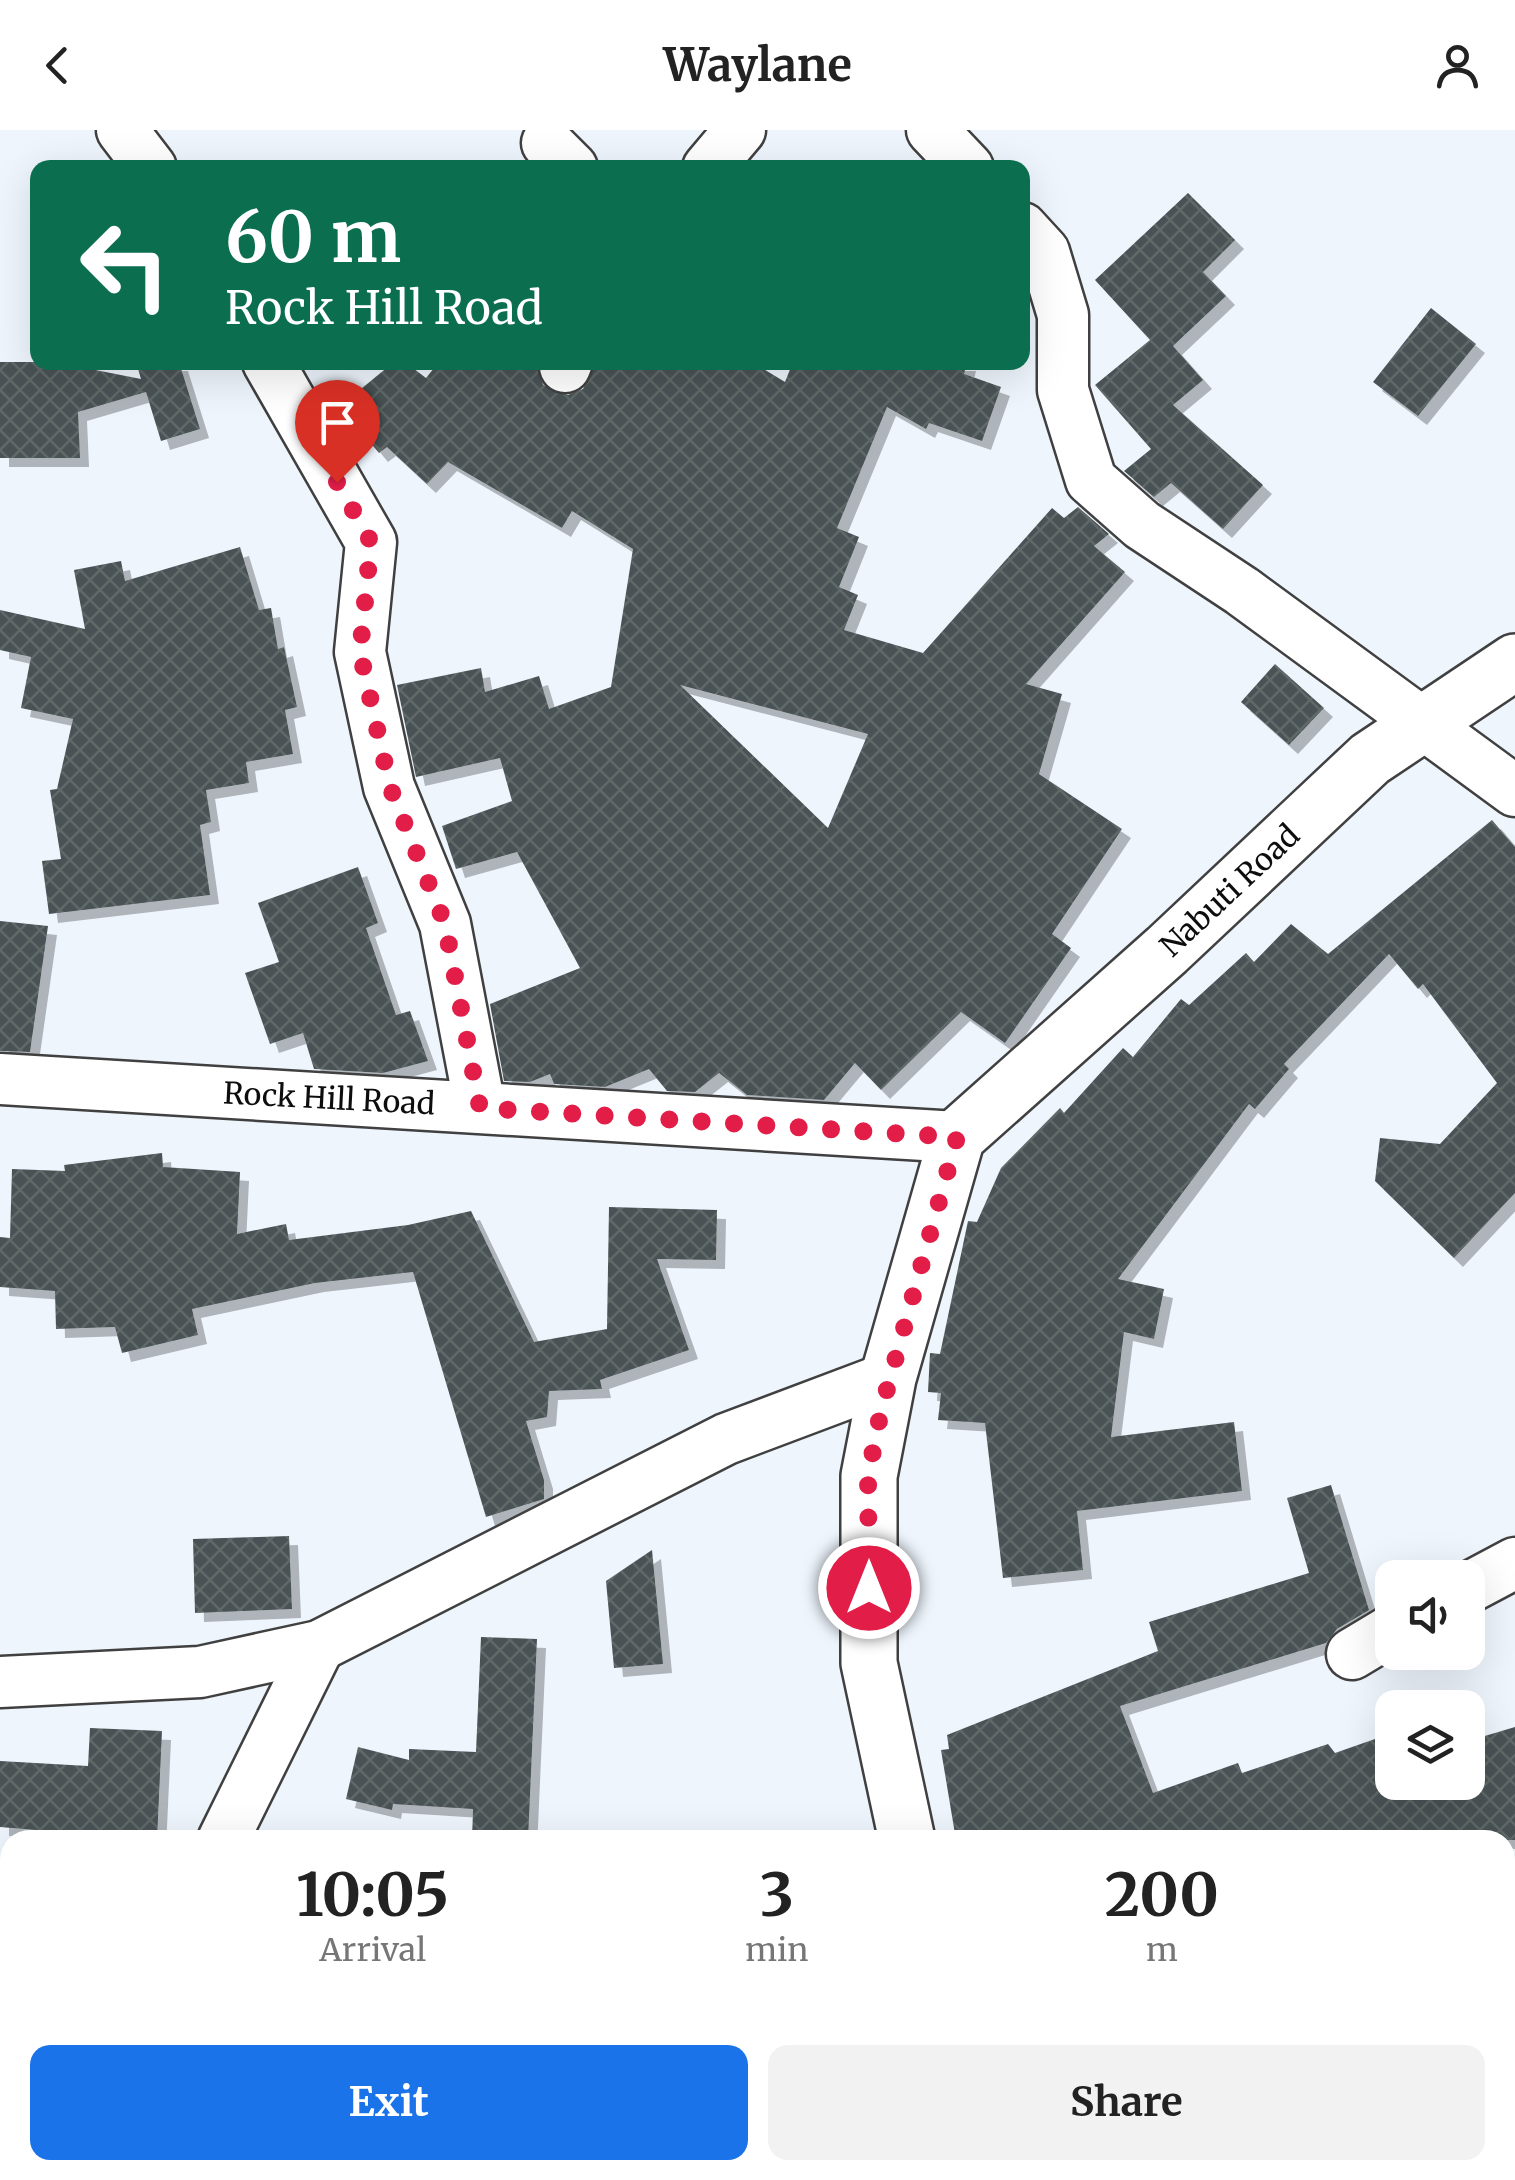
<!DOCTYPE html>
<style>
:root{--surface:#fff;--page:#f2f2f2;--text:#222;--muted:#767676;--accent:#1a73e8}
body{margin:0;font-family:Merriweather,serif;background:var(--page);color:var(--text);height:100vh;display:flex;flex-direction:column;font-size:38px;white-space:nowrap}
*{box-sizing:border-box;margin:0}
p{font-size:32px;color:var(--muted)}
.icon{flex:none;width:55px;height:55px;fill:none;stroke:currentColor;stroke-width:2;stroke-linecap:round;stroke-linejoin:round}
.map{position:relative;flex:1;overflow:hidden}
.drawer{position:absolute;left:0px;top:1700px;width:1515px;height:350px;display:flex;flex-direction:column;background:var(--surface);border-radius:30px 30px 0 0;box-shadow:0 10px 40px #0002}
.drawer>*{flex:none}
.banner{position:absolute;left:30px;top:30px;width:1000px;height:210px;border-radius:20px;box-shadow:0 10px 40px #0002;background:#0b6e4f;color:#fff;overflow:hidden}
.tools{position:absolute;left:1375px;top:1430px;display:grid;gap:20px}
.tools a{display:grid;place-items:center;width:110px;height:110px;border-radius:20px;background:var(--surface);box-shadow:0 10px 40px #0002;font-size:50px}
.pin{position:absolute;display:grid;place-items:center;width:85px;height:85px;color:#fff;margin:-102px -42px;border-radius:50% 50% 50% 0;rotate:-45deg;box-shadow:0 0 10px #0007}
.pin .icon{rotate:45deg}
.me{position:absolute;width:110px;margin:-55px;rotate:0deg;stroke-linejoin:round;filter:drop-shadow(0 0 8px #0008)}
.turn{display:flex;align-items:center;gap:35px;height:210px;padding:0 30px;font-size:45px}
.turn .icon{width:130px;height:130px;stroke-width:2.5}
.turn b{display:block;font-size:70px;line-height:85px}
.eta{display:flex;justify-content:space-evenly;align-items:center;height:170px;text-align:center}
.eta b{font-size:60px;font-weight:700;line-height:70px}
.button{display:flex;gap:20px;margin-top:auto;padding:20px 30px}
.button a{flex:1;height:115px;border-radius:20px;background:var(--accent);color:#fff;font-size:40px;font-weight:700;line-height:115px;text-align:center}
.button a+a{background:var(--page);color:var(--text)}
header{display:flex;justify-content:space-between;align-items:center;height:130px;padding:0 30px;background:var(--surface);font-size:45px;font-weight:700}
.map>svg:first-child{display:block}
</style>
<header><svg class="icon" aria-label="back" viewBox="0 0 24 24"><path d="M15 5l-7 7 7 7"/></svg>Waylane<svg class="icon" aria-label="person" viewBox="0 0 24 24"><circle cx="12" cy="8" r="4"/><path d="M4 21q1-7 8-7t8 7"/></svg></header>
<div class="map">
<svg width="1515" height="2050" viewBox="0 0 1515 2050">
<defs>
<pattern id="building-cross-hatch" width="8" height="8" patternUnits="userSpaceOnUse" patternTransform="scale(2.5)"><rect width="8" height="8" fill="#4a5354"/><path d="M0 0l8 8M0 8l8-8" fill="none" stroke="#606768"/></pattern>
<filter id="shadow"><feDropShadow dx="9" dy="9" stdDeviation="0" flood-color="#0004"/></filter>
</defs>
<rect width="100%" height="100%" fill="#eef5fd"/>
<g fill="url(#building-cross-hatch)" fill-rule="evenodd" filter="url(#shadow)">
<polygon points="1188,63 1235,110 1203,142 1226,166 1173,216 1203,250 1173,275 1263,355 1223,399 1171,353 1154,367 1124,341 1151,319 1095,255 1150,210 1095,150"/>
<polygon points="1431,178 1476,214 1418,286 1373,252"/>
<polygon points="0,232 55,232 141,249 136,232 179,232 200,299 161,311 146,262 78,282 80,328 0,328"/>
<path d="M394 232H405L426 248 439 232H537L543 255 568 265 583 259 595 232H752L785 252 793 232H967L964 244 1001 257 982 311 929 293 926 299 887 277 837 398 859 407 839 457 858 465 844 500 923 523 1052 378 1064 388 1078 377 1109 404 1094 416 1125 442 1026 554 1062 564 1039 644 1122 699 1052 804 1071 818 1005 913 961 882 881 960 855 933 824 970 747 965 719 943 695 962 667 961 649 939 605 957 554 954 550 944 530 952 504 951 490 874 580 838 517 722 456 739 442 696 512 671 500 628 416 647 397 555 481 538 485 562 539 546 549 579 611 557 633 419 572 381 562 398 448 332 427 354 387 317 379 323 340 276ZM680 555 868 604 828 698Z"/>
<polygon points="240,417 259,480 271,478 278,519 284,517 297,577 285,580 293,624 246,632 249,653 206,660 211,692 200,695 210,765 49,784 42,731 61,729 50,660 57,659 73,589 21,578 31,527 0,520 0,480 85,499 74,440 121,431 125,451"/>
<polygon points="1275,534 1324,578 1289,615 1241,572"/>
<polygon points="1492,690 1515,717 1515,1063 1454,1128 1375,1051 1380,1008 1440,1014 1497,953 1423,854 1418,859 1389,824 1284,934 1289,939 1255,979 1249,974 1118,1149 1164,1159 1154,1209 1124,1202 1111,1307 1234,1292 1242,1361 1077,1381 1083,1440 1003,1448 985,1293 938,1290 941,1263 928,1262 930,1223 940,1224 968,1091 977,1092 1001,1038 1060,978 1064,983 1123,918 1133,927 1181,869 1189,875 1246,823 1254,832 1291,794 1328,824"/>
<polygon points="358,737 378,793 366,798 396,885 410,881 428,931 383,943 314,939 303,903 270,914 245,843 279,832 258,773"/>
<polygon points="0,791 48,796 30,922 0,921"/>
<polygon points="162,1023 163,1037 240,1042 237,1104 286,1094 289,1110 408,1095 471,1081 534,1212 607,1199 609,1077 717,1080 716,1130 657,1129 689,1220 600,1250 602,1259 549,1261 547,1287 526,1291 544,1350 544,1369 486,1387 413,1142 315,1153 192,1179 198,1205 122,1223 115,1197 56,1199 55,1161 0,1157 0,1107 10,1108 12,1039 65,1041 64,1035"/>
<polygon points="1331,1355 1369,1480 1337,1499 1326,1513 1120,1576 1153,1663 1238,1633 1242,1643 1328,1614 1335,1623 1375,1609 1395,1669 1451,1652 1468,1652 1468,1611 1515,1597 1515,1710 956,1710 941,1620 949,1619 947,1605 1158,1521 1149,1492 1309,1443 1287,1368"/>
<polygon points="289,1406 292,1479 195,1483 193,1409"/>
<polygon points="652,1420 663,1534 614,1538 606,1451"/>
<polygon points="481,1507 537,1509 528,1710 472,1710 473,1679 393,1674 392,1680 346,1669 358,1617 409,1630 409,1619 476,1622"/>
<polygon points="90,1598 162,1601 157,1710 0,1697 0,1631 88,1636"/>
</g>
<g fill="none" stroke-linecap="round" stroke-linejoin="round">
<defs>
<g id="minor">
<polyline points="122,0 151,38"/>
<polyline points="932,0 968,38"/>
<polyline points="547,13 572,38"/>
<polyline points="708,38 740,0"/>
<polyline points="1022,98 1044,122 1063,185 1063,260 1091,350 1142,395 1242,461 1515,661"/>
<polyline points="268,232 371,412 360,522 389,657 445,794 480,977"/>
<polyline points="565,237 567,232"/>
<polyline points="0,949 957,1007"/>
<polyline points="1468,1458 1515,1433"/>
<polyline points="1352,1524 1392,1500"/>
<polyline points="0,1552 200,1542 319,1516 726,1309 888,1248"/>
<polyline points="223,1710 319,1516"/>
<polyline points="101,2050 105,2040"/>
</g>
<g id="tertiary">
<polyline points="907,1710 869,1533 869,1346 888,1248 957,1007 1167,820 1370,629 1515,532"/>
<polyline points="1052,2040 1056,2050"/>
</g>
</defs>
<use href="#minor" stroke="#404040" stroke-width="55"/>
<use href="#tertiary" stroke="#404040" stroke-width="60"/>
<use href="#minor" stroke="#fff" stroke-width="50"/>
<use href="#tertiary" stroke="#fff" stroke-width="55"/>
</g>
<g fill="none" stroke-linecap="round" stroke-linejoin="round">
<polyline stroke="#e11d48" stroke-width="18" stroke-dasharray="0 32.4" points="337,352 371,412 360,522 390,657 445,794 480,978 957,1007 881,1281 868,1346 869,1458"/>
</g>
<g text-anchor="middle" stroke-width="10" stroke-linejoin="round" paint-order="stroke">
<g font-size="30" fill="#0d0d0d" stroke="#fff">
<text transform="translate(1230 761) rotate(-43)" y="10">Nabuti Road</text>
<text transform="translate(329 969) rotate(3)" y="10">Rock Hill Road</text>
</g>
</g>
</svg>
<div class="tools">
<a><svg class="icon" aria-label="sound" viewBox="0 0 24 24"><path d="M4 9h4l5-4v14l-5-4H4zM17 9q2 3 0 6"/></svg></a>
<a><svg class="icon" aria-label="layers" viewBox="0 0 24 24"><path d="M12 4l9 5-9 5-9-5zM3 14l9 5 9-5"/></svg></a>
</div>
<div class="pin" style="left:337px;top:352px;background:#d93025"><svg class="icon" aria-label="arrive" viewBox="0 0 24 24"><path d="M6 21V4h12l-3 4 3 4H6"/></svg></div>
<svg class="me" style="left:869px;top:1458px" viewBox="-20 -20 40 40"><circle r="17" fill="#e11d48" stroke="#fff" stroke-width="3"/><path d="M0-11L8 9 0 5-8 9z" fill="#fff"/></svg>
<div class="banner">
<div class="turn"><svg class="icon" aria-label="left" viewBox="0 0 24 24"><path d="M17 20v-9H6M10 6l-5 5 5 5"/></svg><div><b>60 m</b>Rock Hill Road</div></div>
</div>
<section class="drawer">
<div class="eta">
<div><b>10:05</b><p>Arrival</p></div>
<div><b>3</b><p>min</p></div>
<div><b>200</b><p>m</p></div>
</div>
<div class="button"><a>Exit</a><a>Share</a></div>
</section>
</div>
